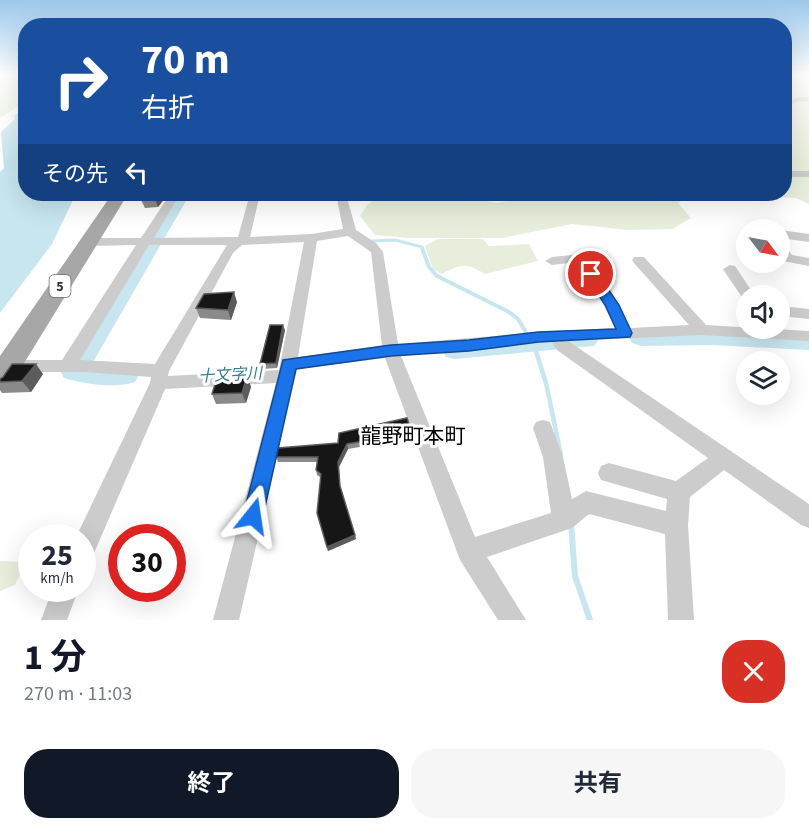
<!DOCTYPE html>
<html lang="ja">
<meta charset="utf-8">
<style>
:root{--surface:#fff;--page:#f6f6f7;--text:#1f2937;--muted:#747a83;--accent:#111827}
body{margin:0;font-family:"Source Sans 3","Noto Sans JP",sans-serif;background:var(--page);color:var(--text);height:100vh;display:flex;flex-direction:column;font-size:22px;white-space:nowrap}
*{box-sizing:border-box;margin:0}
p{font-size:20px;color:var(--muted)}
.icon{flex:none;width:33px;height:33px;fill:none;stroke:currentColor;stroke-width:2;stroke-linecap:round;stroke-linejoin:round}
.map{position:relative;height:620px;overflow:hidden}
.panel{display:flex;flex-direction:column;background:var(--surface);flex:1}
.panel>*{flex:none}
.top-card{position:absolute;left:18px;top:18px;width:774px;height:183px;border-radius:24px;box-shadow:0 6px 24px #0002;background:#1a4fa0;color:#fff;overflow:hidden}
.needle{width:39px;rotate:122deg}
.buttons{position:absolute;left:736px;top:219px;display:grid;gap:12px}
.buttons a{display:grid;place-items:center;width:54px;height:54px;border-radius:50%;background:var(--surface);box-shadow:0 6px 24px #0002;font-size:30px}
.speed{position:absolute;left:18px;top:524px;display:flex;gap:12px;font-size:30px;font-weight:700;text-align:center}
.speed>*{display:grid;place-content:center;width:78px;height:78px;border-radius:50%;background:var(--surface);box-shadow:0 6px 24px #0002;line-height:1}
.speed small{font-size:15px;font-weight:400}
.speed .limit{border:9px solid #d22;background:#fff;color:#111}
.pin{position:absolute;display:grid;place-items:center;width:51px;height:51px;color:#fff;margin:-26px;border:3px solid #fff;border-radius:50%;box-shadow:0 2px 6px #0007}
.me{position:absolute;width:66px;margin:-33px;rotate:15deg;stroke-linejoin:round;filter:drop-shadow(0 0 4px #0008)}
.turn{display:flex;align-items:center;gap:21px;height:126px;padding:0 24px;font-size:27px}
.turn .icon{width:78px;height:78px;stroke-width:2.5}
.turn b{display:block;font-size:42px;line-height:51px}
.then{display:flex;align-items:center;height:57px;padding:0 24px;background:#0003;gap:12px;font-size:22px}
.round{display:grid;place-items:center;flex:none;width:63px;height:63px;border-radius:24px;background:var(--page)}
.overview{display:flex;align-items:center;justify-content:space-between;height:102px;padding:0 24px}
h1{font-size:36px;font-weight:700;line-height:45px;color:var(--accent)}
.cta{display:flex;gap:12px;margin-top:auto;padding:12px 24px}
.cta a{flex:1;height:69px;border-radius:24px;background:var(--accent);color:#fff;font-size:24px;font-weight:700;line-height:69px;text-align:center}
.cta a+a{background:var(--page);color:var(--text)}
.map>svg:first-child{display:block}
</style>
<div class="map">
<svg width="809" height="620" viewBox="0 0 809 620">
<rect width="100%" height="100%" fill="#fff"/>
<g fill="#e8eedc">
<polygon points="0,75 25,75 26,101 0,118"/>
<polygon points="785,75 809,75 809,204 796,198 701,194 784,194"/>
<polygon points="383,194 478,194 488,201 496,203 551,194 693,194 678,203 691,218 672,229 628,230 572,224 502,238 409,238 375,235 360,216 367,205"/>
<path d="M438 239H483L489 246 529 244 538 261 485 274C466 263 461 264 442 274L433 269 425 246Z"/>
<polygon points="0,561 26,562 15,585 0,591"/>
</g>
<polygon fill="#c7e6ef" points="25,108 26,194 73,194 74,198 52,244 0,313 0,172 4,168 1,132 15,119 14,116"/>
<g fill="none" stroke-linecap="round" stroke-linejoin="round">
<polyline stroke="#c7e6ef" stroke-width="3" points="370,241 395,240 422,247 423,250"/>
<polyline stroke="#c7e6ef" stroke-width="4" points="422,248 429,267 437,276 509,312 518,319 533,344"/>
<polyline stroke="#c7e6ef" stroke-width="4.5" points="533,342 546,383 561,455"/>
<polyline stroke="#c7e6ef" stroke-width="6" points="571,524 575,576 590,620"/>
<g fill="#c7e6ef" fill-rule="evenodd">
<path d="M174 194H190L93 362 135 368 139 375 135 382C115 389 84 384 64 378L60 371 64 364Z"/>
<polygon points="712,327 809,332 809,350 712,345 641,346 632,343 628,337 632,331 641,328"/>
<polygon points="585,331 594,334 598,340 594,346 455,359 446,357 442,350 446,343 455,341"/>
</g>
<g fill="#ccc" fill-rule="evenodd">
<polygon points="809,97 809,101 799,101 784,108 784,103 798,97"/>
<rect x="784" y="171" width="25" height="6"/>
<path d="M170 194H180L154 238 238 237 250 194H260L250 237 311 234 343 229 336 194H346L356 230 376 243 383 252 398 344 556 331 615 328 605 305 577 262 552 265 545 261 552 257 581 254 586 255 619 305 630 328 689 325 634 263 632 260 634 257H644L706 325 809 331V341L702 335 568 341 809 504V528L801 525 724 470 690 497 688 525 694 620H668L665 534 589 514 572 528 487 557 526 620H498L460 560 385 358 297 369 239 620H213L276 383 165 389 91 560 82 563V537H76L150 383 151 377 84 372H17L11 370 8 366 11 362 17 360H62L136 245 90 246 84 242 90 238H141ZM348 236 371 252 382 346 298 357 317 241ZM304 242 279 370 168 376 169 371 233 253 242 245ZM149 245H227L155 364 80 360ZM552 342 557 350 708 458 676 481 609 463 601 466 598 473 601 480 667 499 666 511 586 491 572 499 563 457 550 422 543 420 536 422 533 428 543 457 551 513 475 537 401 356Z"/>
<path d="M522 194H548C540 200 514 204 506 198Z"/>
<polygon points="780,230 809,234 809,242 780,238"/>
<polygon points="780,243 784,244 792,255 809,258 809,266 783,261 780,256"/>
<polygon points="730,265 735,266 755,296 747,296 747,300 743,299 723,269"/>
<polygon points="780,306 809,309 809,319 780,316"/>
<polygon points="53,588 79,588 67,620 41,620"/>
</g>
<polygon fill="#ccc" fill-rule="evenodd" points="798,75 809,75 809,79"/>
<polygon fill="#a7a7a7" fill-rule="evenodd" points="112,194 128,194 10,386 0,389 0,356"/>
</g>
<g fill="#8a8a8a">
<polygon points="168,194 158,207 145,208 141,200"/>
<polygon points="237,302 231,320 200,318 196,308"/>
<polygon points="285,330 277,368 262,369 260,364"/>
<polygon points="43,374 31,392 2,393 0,390 0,379"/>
<polygon points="247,376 251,387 246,403 216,404 212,394"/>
<polygon points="412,433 412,438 348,449 339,467 340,488 356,539 328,551 317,513 321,478 317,475 316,470 318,462 278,462 276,457 338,443"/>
</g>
<g fill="#5c5c5c">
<polygon points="159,194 168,194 158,207 155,199"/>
<polygon points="234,292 237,302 231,320 228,310"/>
<polygon points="283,325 285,330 277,368 276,363"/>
<polygon points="36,364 43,374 31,392 22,381"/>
<polygon points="247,376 251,387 246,403 242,393"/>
<polygon points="347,444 348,449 339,467 340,491 338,462"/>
<polygon points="355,535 356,539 328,551 327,547"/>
</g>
<g fill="#161616" stroke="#5c5c5c" stroke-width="1.5">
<polygon points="145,194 159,194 155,199 141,200"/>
<polygon points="234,292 228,310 196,308 204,294"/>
<polygon points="270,325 283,325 276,363 260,364"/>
<polygon points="12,364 36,364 22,381 0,382 0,379 3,377"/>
<polygon points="247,376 242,393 212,394 217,378"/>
<polygon points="407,418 412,433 347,444 338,462 340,486 355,535 327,547 317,513 321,474 316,470 318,457 276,457 278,448 338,443 339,433"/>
</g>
<linearGradient id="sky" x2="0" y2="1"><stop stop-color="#9bc8eb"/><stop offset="0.46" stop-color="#fff"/><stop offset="1" stop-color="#fff" stop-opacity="0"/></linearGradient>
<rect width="809" height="162" fill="url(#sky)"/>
<polygon fill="#1a73e8" stroke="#114b97" stroke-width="1.5" points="591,270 596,271 619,305 632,333 630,337 538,342 469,351 391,356 296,369 263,516 260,523 253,526 246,523 243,516 283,360 391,345 469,340 538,332 616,329 605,305 585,274"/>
<g text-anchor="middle" stroke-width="6" stroke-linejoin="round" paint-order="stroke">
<rect fill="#fff" stroke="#6d6d6d" stroke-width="1.5" x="49.5" y="275" width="21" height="22" rx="4.5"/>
<g font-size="14" font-weight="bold" fill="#2f2f2f">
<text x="60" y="291">5</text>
</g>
<g font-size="16" font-style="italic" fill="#357d91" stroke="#fff">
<text transform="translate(230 374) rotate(-3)" y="6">十文字川</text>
</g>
<g font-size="21" fill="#000" stroke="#fff">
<text x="413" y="443">龍野町本町</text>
</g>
</g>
</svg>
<div class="buttons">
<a><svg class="needle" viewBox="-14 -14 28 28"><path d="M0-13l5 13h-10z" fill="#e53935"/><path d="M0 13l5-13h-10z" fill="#747a83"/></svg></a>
<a><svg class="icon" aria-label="sound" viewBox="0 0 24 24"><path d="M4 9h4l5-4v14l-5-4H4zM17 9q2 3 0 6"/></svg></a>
<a><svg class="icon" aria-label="layers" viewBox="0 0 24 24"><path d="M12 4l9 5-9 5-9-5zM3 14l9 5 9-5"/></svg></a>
</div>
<div class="speed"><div>25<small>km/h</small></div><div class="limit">30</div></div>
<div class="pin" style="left:591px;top:274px;background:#d93025"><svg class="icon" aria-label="arrive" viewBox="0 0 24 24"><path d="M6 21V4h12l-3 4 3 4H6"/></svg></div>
<svg class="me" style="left:253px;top:516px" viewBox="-20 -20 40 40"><path d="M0-17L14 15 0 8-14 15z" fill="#1a73e8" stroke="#fff" stroke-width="4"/></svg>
<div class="top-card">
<div class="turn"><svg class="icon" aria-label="right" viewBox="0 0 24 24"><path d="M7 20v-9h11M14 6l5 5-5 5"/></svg><div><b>70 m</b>右折</div></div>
<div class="then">その先<svg class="icon" aria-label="left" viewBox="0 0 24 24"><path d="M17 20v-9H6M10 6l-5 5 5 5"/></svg></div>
</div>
</div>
<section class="panel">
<div class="overview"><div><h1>1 分</h1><p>270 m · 11:03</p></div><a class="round" style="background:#d93025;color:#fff"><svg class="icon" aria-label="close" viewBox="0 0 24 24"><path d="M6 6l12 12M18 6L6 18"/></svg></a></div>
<div class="cta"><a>終了</a><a>共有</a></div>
</section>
